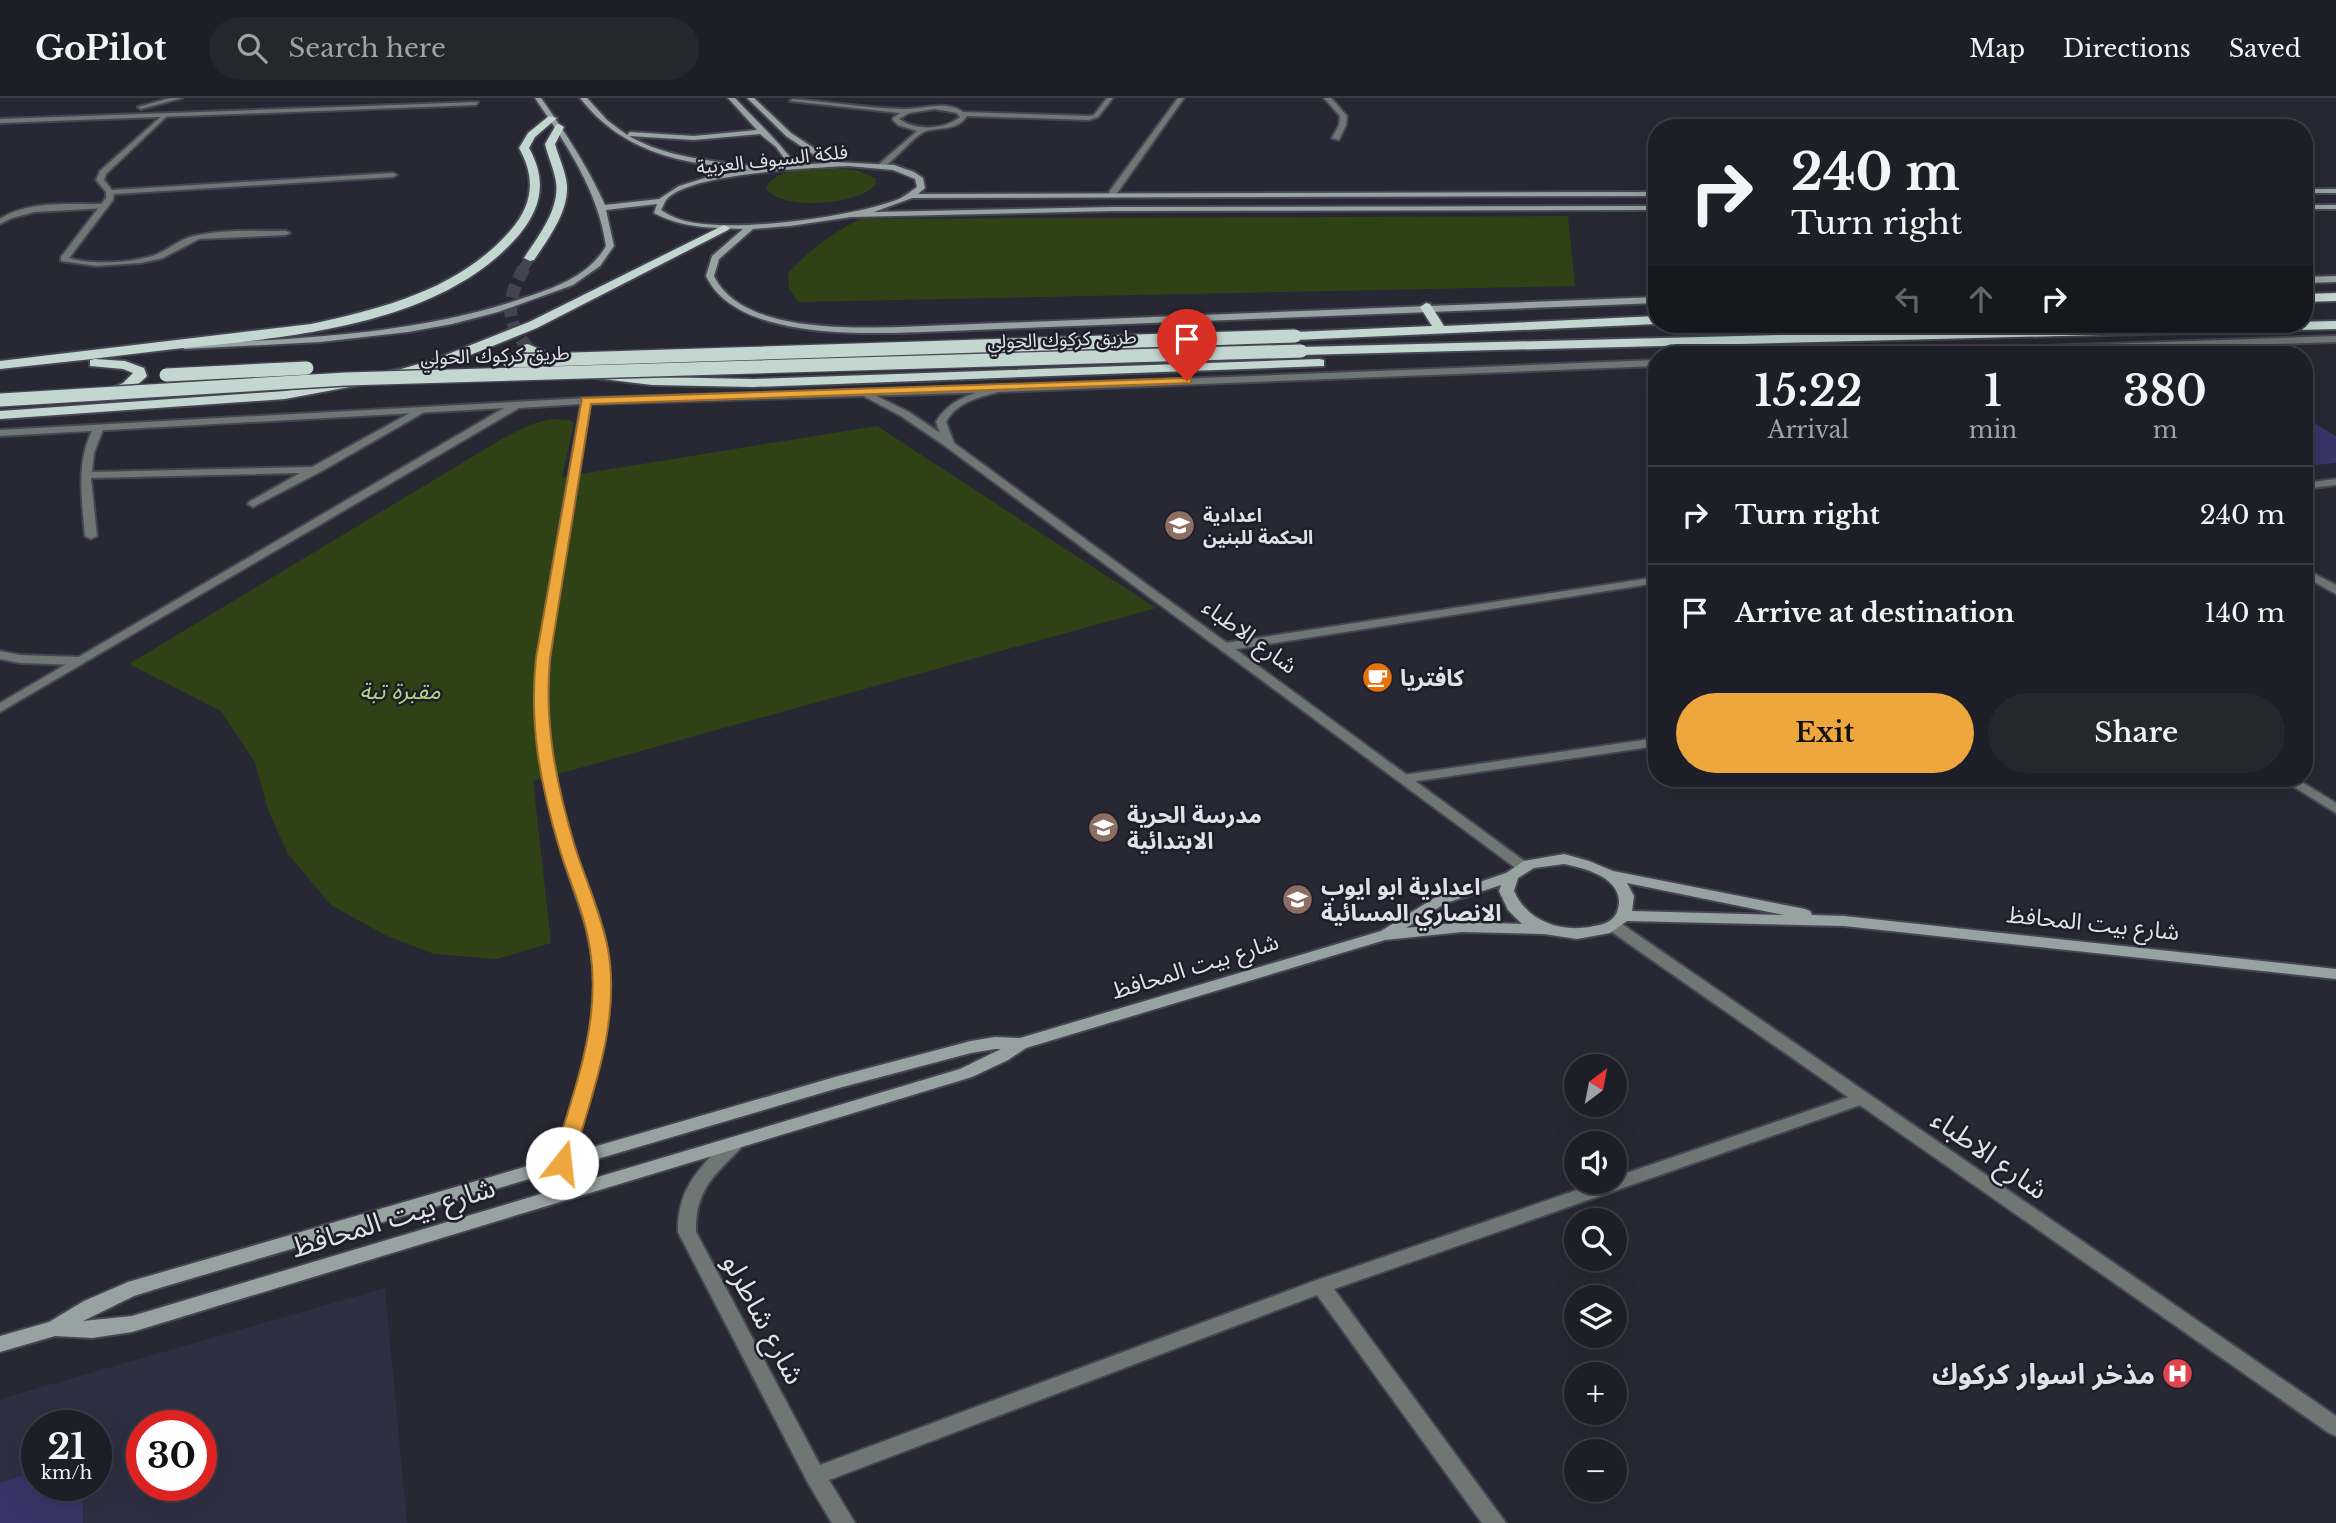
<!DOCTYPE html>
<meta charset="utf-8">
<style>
:root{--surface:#1d1e27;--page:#25272f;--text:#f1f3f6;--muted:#a0a2a7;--line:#3b3c44;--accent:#eea73d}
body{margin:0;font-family:"Libre Baskerville","Noto Sans Arabic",serif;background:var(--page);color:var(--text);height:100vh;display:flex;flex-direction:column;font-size:26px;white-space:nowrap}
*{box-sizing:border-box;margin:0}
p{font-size:23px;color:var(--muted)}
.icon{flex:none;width:38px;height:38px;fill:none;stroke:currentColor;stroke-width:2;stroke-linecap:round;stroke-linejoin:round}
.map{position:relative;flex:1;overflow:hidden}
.sheet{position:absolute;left:1648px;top:248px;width:665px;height:441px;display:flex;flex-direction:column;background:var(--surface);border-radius:28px;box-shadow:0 7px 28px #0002,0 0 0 2px var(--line)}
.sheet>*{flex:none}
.hud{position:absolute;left:1648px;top:21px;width:665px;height:214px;border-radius:28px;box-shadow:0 7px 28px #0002,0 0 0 2px var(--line);background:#1d1e27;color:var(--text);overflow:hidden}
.needle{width:46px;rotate:32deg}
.controls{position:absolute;left:1564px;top:956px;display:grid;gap:14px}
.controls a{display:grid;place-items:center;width:63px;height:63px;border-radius:50%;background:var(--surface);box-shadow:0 7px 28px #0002,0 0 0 2px var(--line);font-size:35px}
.speed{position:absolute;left:21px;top:1312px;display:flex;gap:14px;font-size:35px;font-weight:700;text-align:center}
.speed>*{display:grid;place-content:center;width:91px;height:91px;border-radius:50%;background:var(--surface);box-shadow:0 7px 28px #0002,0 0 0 2px var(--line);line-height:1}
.speed small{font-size:18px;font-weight:400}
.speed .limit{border:10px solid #d22;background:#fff;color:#111}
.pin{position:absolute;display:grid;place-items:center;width:60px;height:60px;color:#fff;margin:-72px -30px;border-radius:50% 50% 50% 0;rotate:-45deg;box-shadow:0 0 7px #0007}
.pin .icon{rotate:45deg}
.me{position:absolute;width:77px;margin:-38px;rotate:16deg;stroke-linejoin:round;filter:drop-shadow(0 0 5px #0008)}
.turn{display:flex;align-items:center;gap:24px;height:147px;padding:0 28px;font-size:32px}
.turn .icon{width:91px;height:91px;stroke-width:2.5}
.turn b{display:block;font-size:49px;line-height:60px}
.lanes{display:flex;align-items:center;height:66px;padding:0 28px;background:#0003;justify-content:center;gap:35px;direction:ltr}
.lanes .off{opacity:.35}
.eta{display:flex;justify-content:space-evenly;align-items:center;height:119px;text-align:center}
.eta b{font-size:42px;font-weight:600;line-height:49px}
.cta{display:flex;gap:14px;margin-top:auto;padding:14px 28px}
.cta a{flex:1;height:80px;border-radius:42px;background:var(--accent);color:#111;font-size:28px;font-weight:600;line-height:80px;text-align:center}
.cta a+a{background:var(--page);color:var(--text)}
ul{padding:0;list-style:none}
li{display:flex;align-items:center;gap:21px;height:98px;padding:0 28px;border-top:2px solid var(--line)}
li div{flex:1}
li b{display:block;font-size:26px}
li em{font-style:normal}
header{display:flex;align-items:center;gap:42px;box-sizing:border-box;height:98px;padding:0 35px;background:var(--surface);border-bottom:2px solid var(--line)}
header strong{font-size:33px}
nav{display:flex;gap:38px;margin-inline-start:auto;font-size:24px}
.search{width:490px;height:63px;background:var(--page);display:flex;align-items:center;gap:18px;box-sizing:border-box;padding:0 24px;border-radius:38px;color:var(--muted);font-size:26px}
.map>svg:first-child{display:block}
</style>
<header>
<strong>GoPilot</strong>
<div class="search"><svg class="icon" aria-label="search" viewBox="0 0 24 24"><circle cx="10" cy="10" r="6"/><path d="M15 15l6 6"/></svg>Search here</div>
<nav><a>Map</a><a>Directions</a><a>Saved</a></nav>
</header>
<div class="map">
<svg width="2336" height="1425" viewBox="0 0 2336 1425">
<rect width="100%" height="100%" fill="#272834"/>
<path fill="#2f2f42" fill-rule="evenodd" d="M385 1190 407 1425H0V1301ZM37 1328H96V1388H37ZM142 1328H201V1388H142Z"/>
<g fill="#2e4216">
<path d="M824 69 856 72 875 80 876 86C860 107 781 114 766 90 775 71 806 71 824 69Z"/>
<path d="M1568 118 1575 188 798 204 789 190 788 175C810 152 832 135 860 121Z"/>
<polygon points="551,321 569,322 574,325 562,379 877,328 1156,510 533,683 551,845 497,861 434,856 385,837 331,807 288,756 268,712 255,664 221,613 129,566 505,339 532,326"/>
</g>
<g fill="#38356a">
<polygon points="2305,320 2336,338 2336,365 2305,368"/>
<polygon points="37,1373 37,1388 83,1388 83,1425 0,1425 0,1385"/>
</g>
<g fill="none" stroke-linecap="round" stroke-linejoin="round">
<polyline stroke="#43444f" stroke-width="10" stroke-dasharray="10 5" stroke-linecap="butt" points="523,171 530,160"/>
<path stroke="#43444f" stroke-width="13" stroke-dasharray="13 6" stroke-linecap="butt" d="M524 170C507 201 504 222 528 250"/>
<defs>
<g id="service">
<path d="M1107 0H1113L1098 19 1089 22 967 18C957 33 941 29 926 33 914 37 895 63 882 70L878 68 879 66 917 33 898 27 893 22V20L900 15 790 3 793 1C830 4 867 10 904 11 924 11 946 2 963 14L1089 18 1094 17ZM935 11 957 15 960 19C944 32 916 33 899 21L909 15Z"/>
<polygon points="1324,0 1331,0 1347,18 1346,27 1339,42 1332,40 1339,27 1340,18"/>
<path d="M103 106 107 108 106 110 34 114 12 120 0 126V121C29 102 70 107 103 106Z"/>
<path d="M419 310 428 312 320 374 253 409 248 406 249 404 300 375 91 380 97 438 91 441 85 438C82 399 75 362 95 327L104 329 94 355 92 374 312 369Z"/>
<polygon points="0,553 20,557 79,559 85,563 79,567 20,565 0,561"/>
</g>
<g id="minor">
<polygon points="170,0 182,0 141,11 138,9"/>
<path d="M165 15 167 18 106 76 104 82 112 92 393 75 397 77 393 79 114 96 113 102 69 160C93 167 131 165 155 157 169 152 179 141 194 138 223 131 256 133 286 133L290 135 286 137 199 141 163 160 141 165 96 168 61 163V159L106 100V94L96 82 100 73Z"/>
<polygon points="2336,238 2336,244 1949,257 1871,257 1876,254"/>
<path d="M1657 262V268L999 294 590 306C581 363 572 421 562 479 555 522 546 566 548 610 550 661 562 713 578 761 588 791 602 820 607 852 618 924 591 995 571 1064L568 1069 562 1071 556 1069 553 1064C572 1004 596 941 594 877 592 832 572 792 560 749 542 687 533 625 537 560L581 306 519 310 0 614V605L504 310 0 338V332L586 300 999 288Z"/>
<polygon points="2336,381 2336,387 2305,391 2305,385"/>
<polygon points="2305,471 2336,487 2336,496 2305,479"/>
<polygon points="1657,479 1657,485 1224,553 1218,549 1224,545"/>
<polygon points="1657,640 1657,648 1403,685 1396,681 1403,677"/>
<polygon points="2281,681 2297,681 2336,705 2336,715"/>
<path d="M1863 994 1869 996 1871 1000 1869 1004 1334 1191 1506 1425H1482L1317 1197 829 1382 855 1425H832L808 1385 678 1134C677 1091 699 1070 728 1041L734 1039 740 1041 743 1046 740 1051C713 1078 695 1093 696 1134L820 1367 1314 1183 1603 1083H1615V1079Z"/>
</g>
<g id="tertiary">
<polygon points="1178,0 1184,0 1115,98 1109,98 1109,94"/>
<polygon points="478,4 476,7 0,25 0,21"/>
<path d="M999 288 1004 291 1002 293C981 299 957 303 946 324L954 345 1527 765 1529 768 1527 771H1517L945 348 901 318 856 294 864 292 909 314 940 335 936 324C950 300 974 295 999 288Z"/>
<polygon points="1614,823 1619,824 2336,1318 2336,1338 2329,1335 1609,832 1606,828"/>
</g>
<g id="secondary">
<path d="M535 0H541C565 34 588 69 605 107L659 101 679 88 708 79 749 72C682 65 624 56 580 0H587L607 22 627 37 630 34 694 38 757 32 728 0H735C755 22 778 42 796 67L826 65 786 38 747 0H754L791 35 835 64 894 67 914 74 923 80 925 90 918 96 1657 94V98L912 100 874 114 1114 109 1657 108V112L1114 113 851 119 790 128 753 131 719 161 714 178C741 234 847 230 900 229L1657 199V205L923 234C863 236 736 242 706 178L712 158 743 131C711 130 682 130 654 115L657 106 606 112 614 148 600 168 573 187 498 214 452 226 408 234 320 244 184 251V247L187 246C298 241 411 237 518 202 550 191 588 180 606 148 598 92 566 46 535 0ZM760 36 776 49 789 67 755 71 752 68C711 63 665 59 629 38L694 42ZM848 68 893 72 915 81 917 89C911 93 905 98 899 101 854 119 720 138 676 120 671 118 666 115 661 112 663 109 664 105 666 102 688 75 812 70 848 68Z"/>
<rect x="2305" y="91" width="31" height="4"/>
<rect x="2305" y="107" width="31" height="4"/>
<polygon points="2336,178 2336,184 2305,185 2305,179"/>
<path d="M1564 756 1589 763 1613 773 1805 811 1810 813 1812 817 1844 818 2336 871V881L1844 828 1627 823 1610 835 1577 841 1544 836 1462 834 1385 842 1026 950 1008 962 972 979 132 1234 92 1240 55 1238 0 1254V1238L49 1224 84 1203 128 1184 835 979 971 943 995 939 1020 940 1381 833 1436 799 1506 775 1524 763ZM1564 766C1583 770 1618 778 1619 803 1619 810 1617 817 1611 822 1604 827 1598 827 1590 829 1559 834 1527 823 1514 793L1518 780 1534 770ZM1627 785 1784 817 1632 813 1634 798ZM1501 787 1499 793 1508 812 1522 826 1462 824 1406 830 1446 805ZM995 951H1001L960 971 132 1218 83 1223 134 1198 166 1188 835 991 971 955Z"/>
</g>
<g id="trunk">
<path d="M549 18 557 20 535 39 529 50C547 82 542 109 519 137 440 229 288 239 174 251 116 258 58 265 0 271V263L311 226C385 210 459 191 510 133 533 107 536 80 519 50L528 35Z"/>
<path d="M559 26 564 29 555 46C559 60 566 74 567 88 568 115 548 141 534 162L530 163 524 160C538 139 560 111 556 84 554 71 548 59 545 46L556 27Z"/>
<polygon points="724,127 730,130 728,132 537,230 443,268 408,278 285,301 0,321 0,313 285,293 401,271 433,262 529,224"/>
<polygon points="2336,195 2336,203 2305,204 2305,196"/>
<polygon points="1426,205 1430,206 1444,228 1657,218 1657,226 1295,242 1289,238 1295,234 1432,228 1420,209"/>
<polygon points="2336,223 2336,231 1301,257 1295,253 1301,249"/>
<polygon points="528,246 567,263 568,266 567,269 557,269 523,253 523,247"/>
<path d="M95 261 125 263 144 270 147 278C136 289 119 302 103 300V294L123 285 133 275 123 271 90 268V262Z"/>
<polygon points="1319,261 1324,262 1324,268 753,289 652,287 595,280 588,276 595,272 652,279 753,281"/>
</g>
</defs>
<use href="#service" stroke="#454651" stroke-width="4"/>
<use href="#minor" stroke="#454651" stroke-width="4"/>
<use href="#tertiary" stroke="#454651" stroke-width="4"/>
<use href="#secondary" stroke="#454651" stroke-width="4"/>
<use href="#trunk" stroke="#454651" stroke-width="4"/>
<use href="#service" fill="#6f7775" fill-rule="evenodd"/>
<use href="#minor" fill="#6f7775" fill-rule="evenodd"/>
<use href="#tertiary" fill="#6f7775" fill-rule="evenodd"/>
<use href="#secondary" fill="#97a3a0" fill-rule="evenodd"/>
<use href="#trunk" fill="#c3d6d0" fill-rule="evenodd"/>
<defs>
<g id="trunk-bridge">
<polyline points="509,263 1295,238"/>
<polyline points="166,277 307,270"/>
<polyline points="0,302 346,281 1301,253"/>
</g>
</defs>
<use href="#trunk-bridge" stroke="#454651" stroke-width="16" stroke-linecap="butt"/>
<use href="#trunk-bridge" stroke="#c3d6d0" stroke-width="13"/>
</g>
<path fill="#eea73d" stroke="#9b6d28" stroke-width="2" d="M1187 280H1191V285L591 306 550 560C544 627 556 685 575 749 586 783 601 815 608 851 621 923 592 996 572 1065L569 1070 562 1072 555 1070 552 1065C573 996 602 924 590 851 585 816 569 783 559 749 540 685 529 627 536 560L582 300Z"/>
<defs>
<symbol id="school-disc" viewBox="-11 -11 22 22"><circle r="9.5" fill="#8d6e63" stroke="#1e1e2a"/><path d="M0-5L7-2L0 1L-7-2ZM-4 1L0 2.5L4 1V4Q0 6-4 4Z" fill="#fff"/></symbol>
<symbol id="cafe-disc" viewBox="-11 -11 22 22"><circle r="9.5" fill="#e8710a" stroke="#1e1e2a"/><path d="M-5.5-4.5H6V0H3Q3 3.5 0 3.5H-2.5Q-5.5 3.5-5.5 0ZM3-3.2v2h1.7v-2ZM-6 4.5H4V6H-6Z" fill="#fff"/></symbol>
<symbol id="hospital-disc" viewBox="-11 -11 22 22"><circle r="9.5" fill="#e0444e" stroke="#1e1e2a"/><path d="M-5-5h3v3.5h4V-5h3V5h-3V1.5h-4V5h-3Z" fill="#fff"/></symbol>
</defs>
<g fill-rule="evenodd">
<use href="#school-disc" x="1162" y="410" width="35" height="35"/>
<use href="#cafe-disc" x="1360" y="562" width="35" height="35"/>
<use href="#school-disc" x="1086" y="712" width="35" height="35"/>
<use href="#school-disc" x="1280" y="784" width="35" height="35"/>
<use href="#hospital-disc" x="2160" y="1258" width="35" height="35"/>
</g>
<g text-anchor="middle" stroke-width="5" stroke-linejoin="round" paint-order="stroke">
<g font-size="19" fill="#e1e1e9" stroke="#1e1e2a">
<text transform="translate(772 61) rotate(-6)" y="7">فلكة السيوف العربية</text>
<text transform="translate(1062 241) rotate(-2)" y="7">طريق كركوك الحولي</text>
<text transform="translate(495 257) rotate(-2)" y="7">طريق كركوك الحولي</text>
</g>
<g font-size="19" font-weight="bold" fill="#e1e1e9" stroke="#1e1e2a" text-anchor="start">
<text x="1203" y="424">اعدادية<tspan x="1203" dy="22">الحكمة للبنين</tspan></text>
</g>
<g font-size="23" fill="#e1e1e9" stroke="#1e1e2a">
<text transform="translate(1250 538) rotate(36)" y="8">شارع الاطباء</text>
<text transform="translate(2093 825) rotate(6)" y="8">شارع بيت المحافظ</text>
<text transform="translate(1195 868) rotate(-17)" y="8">شارع بيت المحافظ</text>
</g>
<g font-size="23" font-weight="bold" fill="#e1e1e9" stroke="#1e1e2a" text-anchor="start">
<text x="1400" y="588">کافتریا</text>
<text x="1127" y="725">مدرسة الحرية<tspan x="1127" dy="26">الابتدائية</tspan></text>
<text x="1321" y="797">اعدادية ابو ايوب<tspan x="1321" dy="26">الانصاري المسائية</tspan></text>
</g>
<g font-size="23" font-style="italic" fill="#add782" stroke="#1e1e2a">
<text x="400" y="601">مقبرة تبة</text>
</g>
<g font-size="28" fill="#e1e1e9" stroke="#1e1e2a">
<text transform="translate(1990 1056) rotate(35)" y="10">شارع الاطباء</text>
<text transform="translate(393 1119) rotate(-17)" y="10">شارع بيت المحافظ</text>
<text transform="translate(764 1221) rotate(62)" y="10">شارع شاطرلو</text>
</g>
<g font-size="28" font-weight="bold" fill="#e1e1e9" stroke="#1e1e2a" text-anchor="end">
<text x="2155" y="1286">مذخر اسوار كركوك</text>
</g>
</g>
</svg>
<div class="controls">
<a><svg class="needle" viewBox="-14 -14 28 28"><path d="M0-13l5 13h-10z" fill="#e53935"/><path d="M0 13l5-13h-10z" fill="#a0a2a7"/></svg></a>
<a><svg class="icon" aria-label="sound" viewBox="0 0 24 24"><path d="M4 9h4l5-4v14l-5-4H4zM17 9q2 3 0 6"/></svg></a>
<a><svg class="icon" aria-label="search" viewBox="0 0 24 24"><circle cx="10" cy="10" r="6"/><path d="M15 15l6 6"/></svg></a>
<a><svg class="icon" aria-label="layers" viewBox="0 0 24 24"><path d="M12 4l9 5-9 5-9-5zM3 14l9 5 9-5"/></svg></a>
<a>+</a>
<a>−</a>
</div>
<div class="speed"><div>21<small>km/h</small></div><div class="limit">30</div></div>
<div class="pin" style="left:1187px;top:283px;background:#d93025"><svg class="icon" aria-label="arrive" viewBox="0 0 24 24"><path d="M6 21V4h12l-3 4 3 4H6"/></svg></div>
<svg class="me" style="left:562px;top:1065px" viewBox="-20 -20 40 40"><circle r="19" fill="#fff"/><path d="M0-13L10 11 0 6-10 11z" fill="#eea73d"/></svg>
<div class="hud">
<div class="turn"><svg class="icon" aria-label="right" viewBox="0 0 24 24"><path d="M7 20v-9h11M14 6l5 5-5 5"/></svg><div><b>240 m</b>Turn right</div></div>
<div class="lanes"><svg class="icon off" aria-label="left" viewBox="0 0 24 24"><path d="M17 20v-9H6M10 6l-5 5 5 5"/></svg><svg class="icon off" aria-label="ahead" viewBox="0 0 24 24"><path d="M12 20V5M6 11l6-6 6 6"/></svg><svg class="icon" aria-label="right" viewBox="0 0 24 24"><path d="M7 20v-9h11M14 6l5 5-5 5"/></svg></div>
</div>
<section class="sheet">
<div class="eta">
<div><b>15:22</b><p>Arrival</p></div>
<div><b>1</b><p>min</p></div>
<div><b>380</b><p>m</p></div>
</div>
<ul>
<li><svg class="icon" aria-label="right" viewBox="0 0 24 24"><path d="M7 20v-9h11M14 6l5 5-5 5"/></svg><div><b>Turn right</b></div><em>240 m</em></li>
<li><svg class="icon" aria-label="arrive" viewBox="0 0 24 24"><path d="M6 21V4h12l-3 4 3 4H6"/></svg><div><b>Arrive at destination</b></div><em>140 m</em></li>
</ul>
<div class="cta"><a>Exit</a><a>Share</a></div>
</section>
</div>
